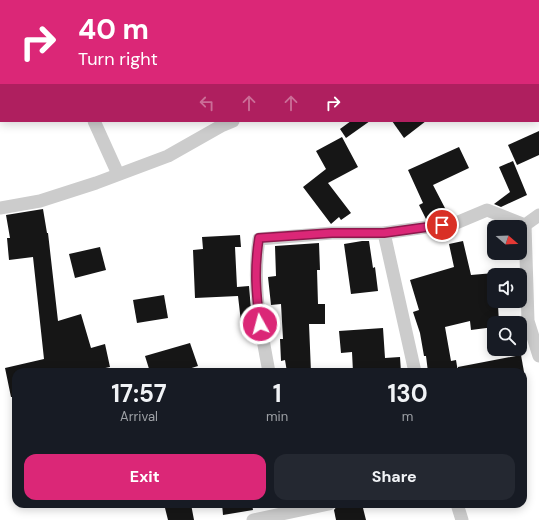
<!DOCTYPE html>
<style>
:root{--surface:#171b24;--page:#242831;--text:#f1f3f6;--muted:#9ea1a6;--accent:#db2777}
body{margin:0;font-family:"DM Sans",sans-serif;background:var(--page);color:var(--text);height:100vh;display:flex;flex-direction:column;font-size:15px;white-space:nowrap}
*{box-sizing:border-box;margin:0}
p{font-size:13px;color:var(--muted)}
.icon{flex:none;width:22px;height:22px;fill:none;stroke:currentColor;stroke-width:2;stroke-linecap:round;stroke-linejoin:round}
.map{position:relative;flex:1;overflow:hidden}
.panel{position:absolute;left:12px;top:368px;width:515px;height:140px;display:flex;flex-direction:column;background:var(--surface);border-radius:12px;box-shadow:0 2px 10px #0003}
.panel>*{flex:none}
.guide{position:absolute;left:0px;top:0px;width:539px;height:122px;box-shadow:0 2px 10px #0003;background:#db2777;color:#fff;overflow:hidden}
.needle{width:26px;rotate:109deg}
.fabs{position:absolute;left:487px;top:220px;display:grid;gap:8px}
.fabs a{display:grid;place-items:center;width:40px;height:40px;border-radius:8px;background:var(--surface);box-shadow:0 2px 10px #0003;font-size:20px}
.pin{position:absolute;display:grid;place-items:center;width:34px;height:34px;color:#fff;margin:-17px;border:2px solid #fff;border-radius:50%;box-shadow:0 1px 4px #0007}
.me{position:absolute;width:44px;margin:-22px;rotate:353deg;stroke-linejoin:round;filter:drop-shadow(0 0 3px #0008)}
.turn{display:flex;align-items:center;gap:14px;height:84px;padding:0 12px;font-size:18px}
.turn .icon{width:52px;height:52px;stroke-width:2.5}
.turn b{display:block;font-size:28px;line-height:34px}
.lanes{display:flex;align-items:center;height:38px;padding:0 12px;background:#0003;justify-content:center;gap:20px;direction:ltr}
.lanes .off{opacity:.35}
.eta{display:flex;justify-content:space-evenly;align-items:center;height:68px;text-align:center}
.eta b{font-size:24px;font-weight:700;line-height:28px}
.button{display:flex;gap:8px;margin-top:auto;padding:8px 12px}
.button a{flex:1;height:46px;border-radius:12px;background:var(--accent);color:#fff;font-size:16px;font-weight:700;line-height:46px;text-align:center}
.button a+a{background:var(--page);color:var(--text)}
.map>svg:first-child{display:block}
</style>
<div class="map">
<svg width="539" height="520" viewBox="0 0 539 520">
<rect width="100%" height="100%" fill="#fff"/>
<g fill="#161616">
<polygon points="351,121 370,121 346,138 340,129"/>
<polygon points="392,121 426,121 404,138"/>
<polygon points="539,131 539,155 517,165 508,145"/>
<polygon points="342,137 358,167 328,183 351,213 341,220 339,217 331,224 303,187 326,169 316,151"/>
<polygon points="459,147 469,168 433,185 446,210 426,219 419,205 423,203 408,170"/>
<polygon points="513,161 527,195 501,207 494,204 510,192 499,167"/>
<polygon points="43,209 47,233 48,233 58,321 81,314 91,348 105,344 110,367 87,372 16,372 16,397 11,397 5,368 44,359 33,257 9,260 7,238 10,238 6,215"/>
<polygon points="240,235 241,247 235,247 237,287 249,286 252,321 241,322 238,296 195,298 193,250 203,249 202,237"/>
<polygon points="362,241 369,241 373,268 375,267 378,291 351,294 344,244"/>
<polygon points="463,241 471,275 494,273 494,306 498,305 499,323 494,323 494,327 471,330 470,321 445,327 451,361 456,360 458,372 428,372 426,356 424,356 420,333 413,312 419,310 410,280 454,267 449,244"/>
<polygon points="319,243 320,270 317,270 318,304 325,304 325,324 309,324 311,372 287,372 285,360 281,361 280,339 283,339 281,304 271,305 268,277 276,276 275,246"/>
<polygon points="100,247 106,270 75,278 69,254"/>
<polygon points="164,295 168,318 137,323 133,300"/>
<polygon points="383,328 385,358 400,357 401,372 353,372 352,352 341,353 339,331"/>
<polygon points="190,343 198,366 179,372 150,372 145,356"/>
<polygon points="521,355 524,372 458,372 458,367"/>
<polygon points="164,504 191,504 194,520 168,520"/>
<polygon points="222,504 252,504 253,510 223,515"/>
<polygon points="344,504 362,504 366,520 336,520 334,510 337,506"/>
</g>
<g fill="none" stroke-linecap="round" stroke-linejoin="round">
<g stroke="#ccc" stroke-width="13">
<polyline points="40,0 40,1"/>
<polyline points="457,0 458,1"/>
<polyline points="162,1 165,0"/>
<polyline points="446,1 447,0"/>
<polyline points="538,89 539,90"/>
<polyline points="94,121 118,174"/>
<polyline points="0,208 40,201 96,183 168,156 221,126 233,121"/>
<polyline points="525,225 528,321 539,356"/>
<polyline points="384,233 415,372"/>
<path d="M269 372C260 325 252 286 259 239L332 233H384L456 223 487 210 525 225 539 215"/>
<polyline points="457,504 462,520"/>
<polyline points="253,520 329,504"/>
</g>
</g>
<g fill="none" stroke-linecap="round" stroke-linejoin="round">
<defs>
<path id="route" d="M260 324C256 293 254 270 259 238L332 233H384L442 225"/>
</defs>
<use href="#route" stroke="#8e194d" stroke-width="10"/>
<use href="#route" stroke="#db2777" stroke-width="7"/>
</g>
</svg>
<div class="fabs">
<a><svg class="needle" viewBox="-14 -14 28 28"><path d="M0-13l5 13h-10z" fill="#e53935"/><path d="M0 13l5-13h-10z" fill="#9ea1a6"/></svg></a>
<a><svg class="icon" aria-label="sound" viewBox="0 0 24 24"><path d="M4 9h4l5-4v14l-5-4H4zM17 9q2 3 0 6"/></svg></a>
<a><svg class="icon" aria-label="search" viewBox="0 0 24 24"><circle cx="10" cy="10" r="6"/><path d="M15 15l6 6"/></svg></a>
</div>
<div class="pin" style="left:442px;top:225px;background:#d93025"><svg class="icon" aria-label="arrive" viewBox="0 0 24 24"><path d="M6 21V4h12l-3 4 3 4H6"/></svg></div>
<svg class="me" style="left:260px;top:324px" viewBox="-20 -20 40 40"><circle r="17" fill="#db2777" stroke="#fff" stroke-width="3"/><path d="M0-11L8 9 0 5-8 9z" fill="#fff"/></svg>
<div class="guide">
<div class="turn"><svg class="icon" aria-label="right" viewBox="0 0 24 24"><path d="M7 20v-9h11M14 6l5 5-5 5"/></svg><div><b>40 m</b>Turn right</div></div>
<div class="lanes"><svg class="icon off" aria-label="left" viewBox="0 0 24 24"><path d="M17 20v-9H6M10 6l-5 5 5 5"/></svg><svg class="icon off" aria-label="ahead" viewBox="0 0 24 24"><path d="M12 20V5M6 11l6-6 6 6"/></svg><svg class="icon off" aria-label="ahead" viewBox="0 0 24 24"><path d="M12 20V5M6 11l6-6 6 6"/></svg><svg class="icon" aria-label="right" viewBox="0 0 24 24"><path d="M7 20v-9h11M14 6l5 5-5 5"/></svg></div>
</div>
<section class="panel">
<div class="eta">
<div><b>17:57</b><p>Arrival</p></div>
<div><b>1</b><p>min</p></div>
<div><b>130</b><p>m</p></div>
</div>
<div class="button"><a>Exit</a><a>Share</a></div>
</section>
</div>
